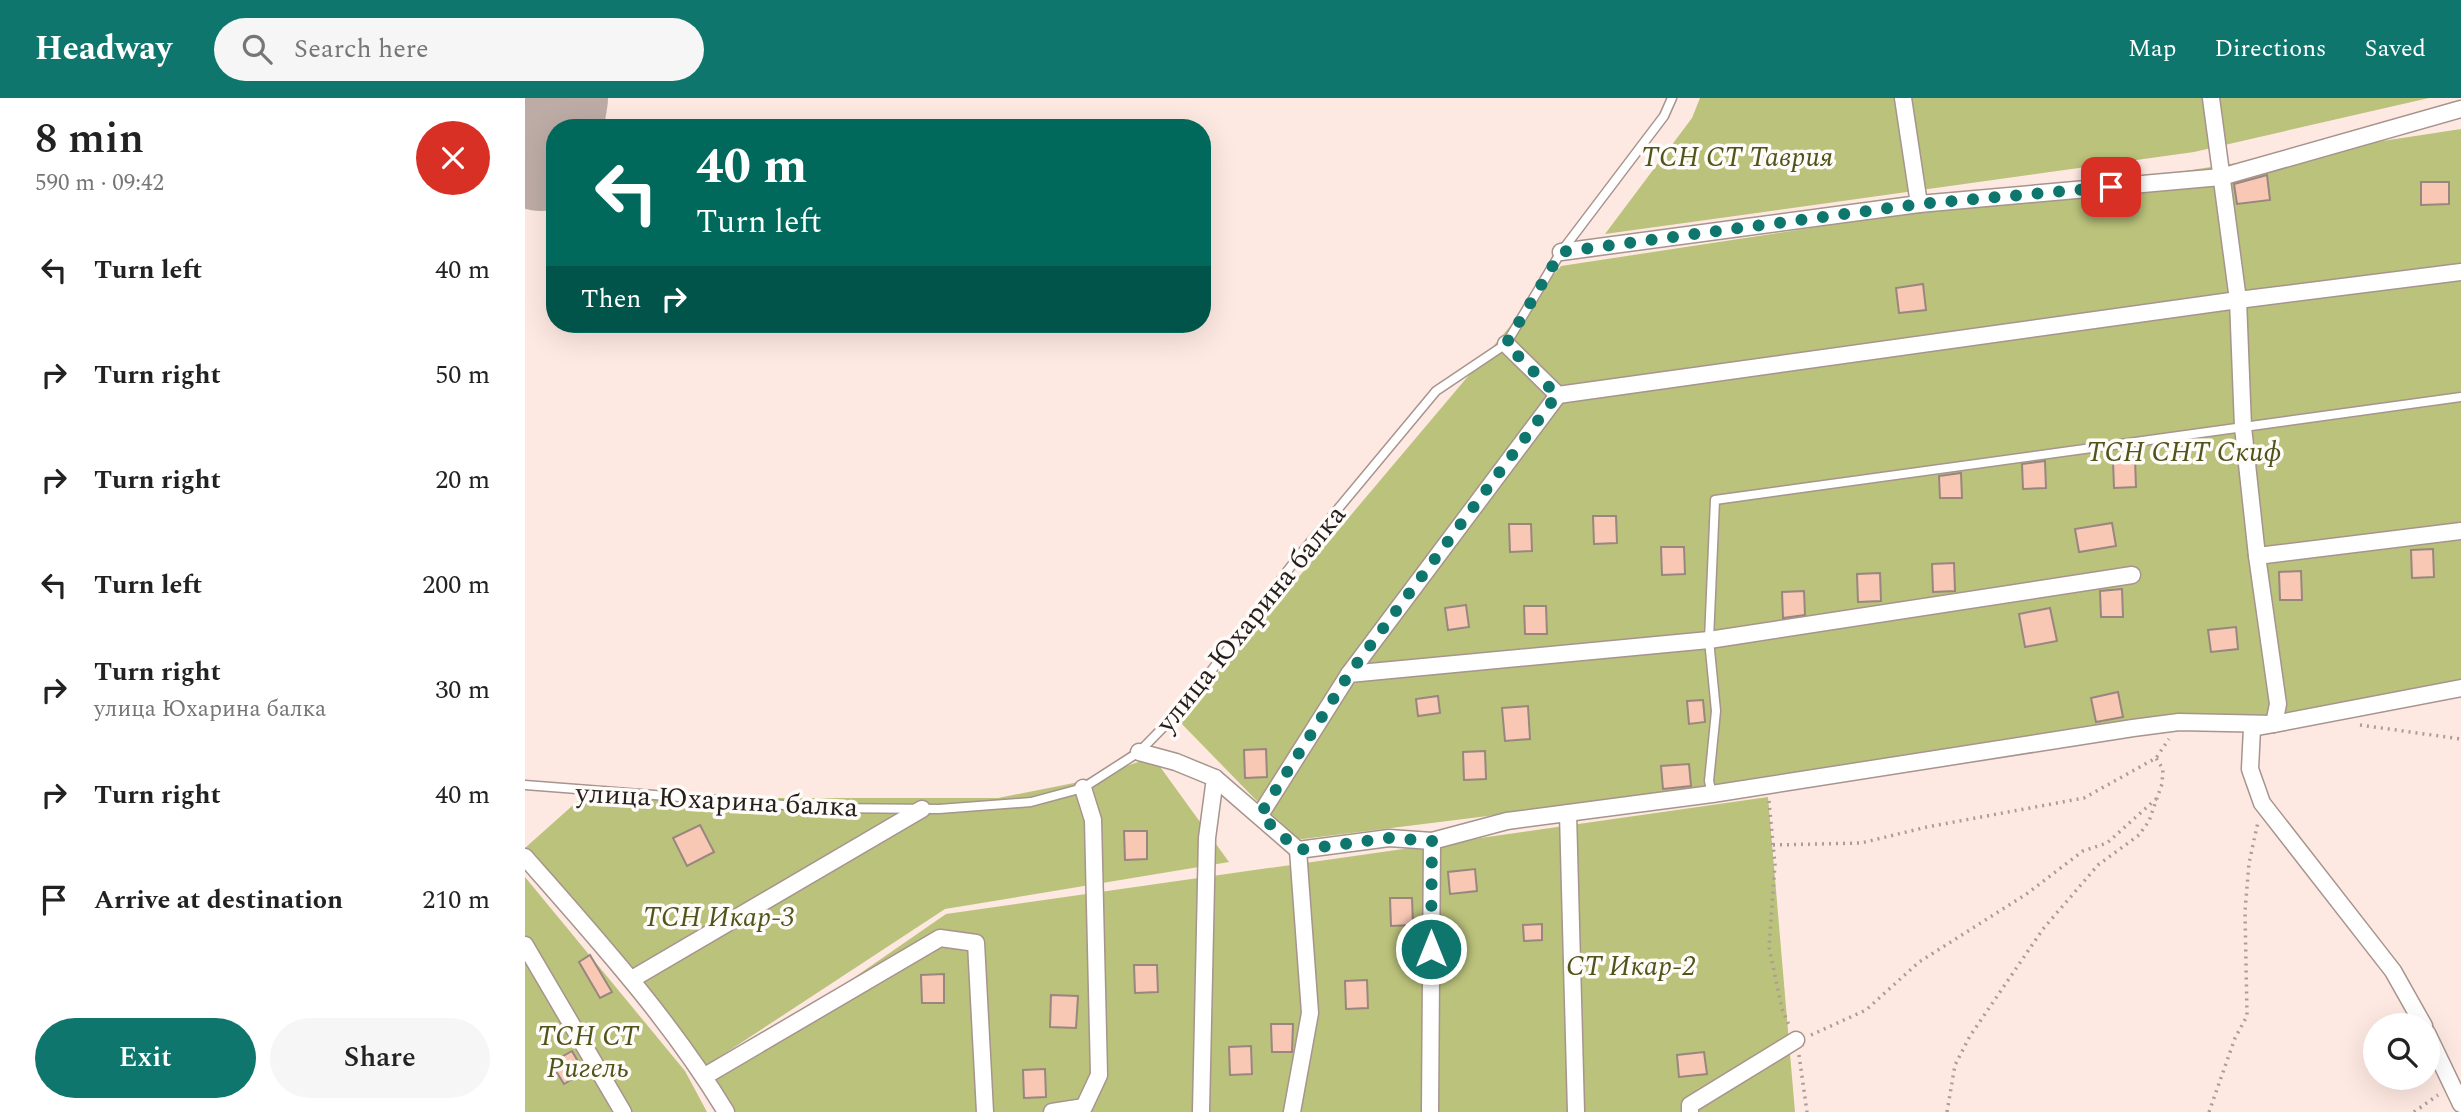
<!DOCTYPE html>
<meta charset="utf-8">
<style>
:root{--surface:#fff;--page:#f6f6f6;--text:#222;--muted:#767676;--accent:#0f766e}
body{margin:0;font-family:Spectral,serif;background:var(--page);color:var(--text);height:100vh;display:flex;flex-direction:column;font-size:26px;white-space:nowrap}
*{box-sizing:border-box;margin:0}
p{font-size:23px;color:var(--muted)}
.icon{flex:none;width:38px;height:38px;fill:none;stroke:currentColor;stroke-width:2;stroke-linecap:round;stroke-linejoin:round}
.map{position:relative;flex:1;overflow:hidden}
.sheet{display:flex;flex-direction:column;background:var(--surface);width:525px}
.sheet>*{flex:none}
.top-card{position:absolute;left:21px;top:21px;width:665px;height:214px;border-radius:28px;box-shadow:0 7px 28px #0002;background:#00695c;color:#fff;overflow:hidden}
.buttons{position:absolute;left:1838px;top:915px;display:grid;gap:14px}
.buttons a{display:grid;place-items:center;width:77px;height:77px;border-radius:50%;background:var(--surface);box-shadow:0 7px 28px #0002;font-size:35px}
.pin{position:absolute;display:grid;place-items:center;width:60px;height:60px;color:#fff;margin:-30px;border-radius:14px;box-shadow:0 4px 10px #0006}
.me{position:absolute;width:77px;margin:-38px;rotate:0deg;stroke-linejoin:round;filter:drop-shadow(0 0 5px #0008)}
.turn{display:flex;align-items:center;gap:24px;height:147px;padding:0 35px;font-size:32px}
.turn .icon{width:91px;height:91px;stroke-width:2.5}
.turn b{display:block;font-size:49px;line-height:60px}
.then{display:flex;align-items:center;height:66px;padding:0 35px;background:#0003;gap:14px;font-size:26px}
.round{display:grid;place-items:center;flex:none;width:74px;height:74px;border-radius:37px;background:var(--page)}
.overview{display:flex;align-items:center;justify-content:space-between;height:119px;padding:0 35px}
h1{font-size:42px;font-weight:600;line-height:52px}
.cta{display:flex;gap:14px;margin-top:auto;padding:14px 35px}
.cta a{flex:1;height:80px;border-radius:42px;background:var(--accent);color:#fff;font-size:28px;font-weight:600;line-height:80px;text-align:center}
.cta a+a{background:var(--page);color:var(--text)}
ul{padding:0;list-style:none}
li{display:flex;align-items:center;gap:21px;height:105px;padding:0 35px}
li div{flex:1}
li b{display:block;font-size:26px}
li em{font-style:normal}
header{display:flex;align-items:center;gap:42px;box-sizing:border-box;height:98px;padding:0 35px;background:var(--accent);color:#fff}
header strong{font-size:33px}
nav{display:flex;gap:38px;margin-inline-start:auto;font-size:24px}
.search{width:490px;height:63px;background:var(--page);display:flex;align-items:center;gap:18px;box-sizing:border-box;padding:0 24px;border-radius:38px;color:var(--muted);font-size:26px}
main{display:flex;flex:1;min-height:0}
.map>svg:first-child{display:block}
</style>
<header>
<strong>Headway</strong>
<div class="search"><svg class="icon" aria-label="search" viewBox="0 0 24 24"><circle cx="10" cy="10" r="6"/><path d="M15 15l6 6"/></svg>Search here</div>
<nav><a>Map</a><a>Directions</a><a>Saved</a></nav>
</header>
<main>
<section class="sheet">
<div class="overview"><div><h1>8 min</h1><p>590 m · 09:42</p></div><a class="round" style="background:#d93025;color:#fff"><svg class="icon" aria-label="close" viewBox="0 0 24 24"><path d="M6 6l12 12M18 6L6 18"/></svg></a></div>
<ul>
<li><svg class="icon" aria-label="left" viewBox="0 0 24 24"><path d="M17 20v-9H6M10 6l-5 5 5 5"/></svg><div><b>Turn left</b></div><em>40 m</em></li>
<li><svg class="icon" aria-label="right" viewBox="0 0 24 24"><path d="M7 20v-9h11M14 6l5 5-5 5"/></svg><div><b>Turn right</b></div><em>50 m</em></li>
<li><svg class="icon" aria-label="right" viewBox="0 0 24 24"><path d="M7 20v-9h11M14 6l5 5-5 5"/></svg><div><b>Turn right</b></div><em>20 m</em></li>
<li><svg class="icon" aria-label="left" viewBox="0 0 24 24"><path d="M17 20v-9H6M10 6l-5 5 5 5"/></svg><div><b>Turn left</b></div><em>200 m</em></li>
<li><svg class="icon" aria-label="right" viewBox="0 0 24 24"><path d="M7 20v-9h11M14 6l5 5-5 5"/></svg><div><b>Turn right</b><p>улица Юхарина балка</p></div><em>30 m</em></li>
<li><svg class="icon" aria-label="right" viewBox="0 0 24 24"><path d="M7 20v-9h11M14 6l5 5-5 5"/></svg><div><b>Turn right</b></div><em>40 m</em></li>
<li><svg class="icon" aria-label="arrive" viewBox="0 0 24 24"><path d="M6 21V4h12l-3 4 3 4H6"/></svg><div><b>Arrive at destination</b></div><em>210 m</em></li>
</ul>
<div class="cta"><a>Exit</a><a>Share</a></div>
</section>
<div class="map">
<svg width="1936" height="1014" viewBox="0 0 1936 1014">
<rect width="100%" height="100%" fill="#fee9e2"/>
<g fill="#bac27b">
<polygon points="1175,0 1904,0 1669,54 1080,136 1167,20"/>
<polygon points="1936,31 1936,597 770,742 653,622 1036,168"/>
<polygon points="628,659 704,764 420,811 170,975 0,767 0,750 56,700 473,700 554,684"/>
<polygon points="1243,699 1270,1014 195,1014 178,984 421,816"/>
<polygon points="0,779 160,973 182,1014 0,1014"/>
</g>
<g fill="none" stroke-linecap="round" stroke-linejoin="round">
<polyline stroke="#bdaca6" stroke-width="116" points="16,55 25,0"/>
</g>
<g fill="#f8c8b5" stroke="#99867f" stroke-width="2">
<polygon points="1742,77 1745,102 1712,106 1709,86"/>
<polygon points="1896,84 1924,84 1924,106 1896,107"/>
<polygon points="1398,186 1401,212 1374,215 1371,190"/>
<polygon points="1610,361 1611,389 1589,390 1588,362"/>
<polygon points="1520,363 1521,390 1498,391 1497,366"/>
<polygon points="1436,375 1437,400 1415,400 1414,378"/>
<polygon points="1068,418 1091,418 1092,445 1069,446"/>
<polygon points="1587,425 1591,448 1554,454 1550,431"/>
<polygon points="984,426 1006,426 1007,453 985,454"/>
<polygon points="1136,449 1159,449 1160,476 1137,477"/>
<polygon points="1908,451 1909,479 1887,480 1886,452"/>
<polygon points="1429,465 1430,493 1408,494 1407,466"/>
<polygon points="1776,473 1777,502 1755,502 1754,474"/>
<polygon points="1355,475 1356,503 1333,504 1332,476"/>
<polygon points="1597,491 1598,519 1576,519 1575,493"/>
<polygon points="1279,493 1280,517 1258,520 1257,494"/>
<polygon points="941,507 944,529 923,532 920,510"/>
<polygon points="999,508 1021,508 1022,536 1000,536"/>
<polygon points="1525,510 1532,543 1500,549 1494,516"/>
<polygon points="1711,529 1713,551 1686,554 1683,532"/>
<polygon points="1593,594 1598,619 1571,624 1566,600"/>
<polygon points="913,598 915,615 893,618 891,601"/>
<polygon points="1178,602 1180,624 1164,626 1162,603"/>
<polygon points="1003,608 1005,641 980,643 977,610"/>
<polygon points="741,651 742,679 720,680 719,652"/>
<polygon points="960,653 961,681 939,682 938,654"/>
<polygon points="1164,666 1166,688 1138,691 1136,668"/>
<polygon points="175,727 189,754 162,768 148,740"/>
<polygon points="599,733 622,733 622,761 600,762"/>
<polygon points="950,771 952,793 925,796 923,774"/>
<polygon points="865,800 887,800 888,827 866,828"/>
<polygon points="1017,826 1017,842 999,843 998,827"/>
<polygon points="65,857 87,894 75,900 54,864"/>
<polygon points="609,867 632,867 633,894 610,895"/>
<polygon points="419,876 419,905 397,905 396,877"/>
<polygon points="842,882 843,910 821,911 820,883"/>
<polygon points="526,897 553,898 551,930 525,929"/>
<polygon points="746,926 768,926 767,954 747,954"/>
<polygon points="726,948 727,976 705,977 704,949"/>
<polygon points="47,953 59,974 39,986 26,965"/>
<polygon points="1179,954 1182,976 1154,979 1152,957"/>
<polygon points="520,971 521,999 499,1000 498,972"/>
</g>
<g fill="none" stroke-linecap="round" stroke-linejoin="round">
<defs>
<g id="service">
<polyline points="0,687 297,710 414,711 506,704 558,690 614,654 661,606 773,459 911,293 981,246 1036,154 1139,18 1147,0"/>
<polyline points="1187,696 1184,683 1191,613 1184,542 1190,402 1936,299"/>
</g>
<g id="minor">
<polyline points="1378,0 1394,106"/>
<polyline points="1686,0 1713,202 1718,329 1732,458 1753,606 1749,626 1727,630 1725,671 1737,705 1868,873 1899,928"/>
<polyline points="1036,154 1394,106 1696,79 1936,11"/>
<polyline points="981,246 1033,297 1713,202 1936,174"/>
<polyline points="1732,458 1936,433"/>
<polyline points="824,576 1033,297"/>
<polyline points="614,654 651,664 690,680 773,752 864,740 907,743 982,723 1187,696 1608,630 1654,624 1749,626 1936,590"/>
<polyline points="1043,715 1051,1014"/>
<polyline points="735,717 824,576 1184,542 1607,477"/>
<path d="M0 759C71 840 145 921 201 1014"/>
<polyline points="0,847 98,1014"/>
<polyline points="107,881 397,711"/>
<polyline points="1902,935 1936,1006"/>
<polyline points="180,978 415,840 451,845 460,1014"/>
<polyline points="527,1014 559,1009 574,977 568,722 558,690"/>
<polyline points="676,1014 682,740 690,680"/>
<polyline points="767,1014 785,915 773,752"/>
<polyline points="905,1014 907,743"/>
<polyline points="1165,1014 1165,1007 1271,942"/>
</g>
</defs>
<use href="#service" stroke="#a7948d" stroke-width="11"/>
<use href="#minor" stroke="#a7948d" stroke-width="19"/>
<g stroke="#ac9c97" stroke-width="3.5" stroke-dasharray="2 5" stroke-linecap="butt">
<polyline points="1835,627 1936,641"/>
<polyline points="1244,703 1250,767 1244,849 1257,911 1264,927"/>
<polyline points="1248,747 1336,745 1402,729 1559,700 1631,660 1644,641"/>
<polyline points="1286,937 1341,912 1394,864 1500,797 1558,753 1582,745 1631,701"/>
<polyline points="1274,957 1282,1014"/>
<polyline points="1422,1014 1430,967 1445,938 1518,831 1573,767 1614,737 1624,723 1637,686 1638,671 1631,660"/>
<polyline points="1684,1014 1710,940 1722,918 1720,813 1724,765 1733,724"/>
<polyline points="1889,1014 1913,997"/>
</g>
<use href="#service" stroke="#fff" stroke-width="8"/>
<use href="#minor" stroke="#fff" stroke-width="16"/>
</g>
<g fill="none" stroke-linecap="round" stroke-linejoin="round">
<polyline stroke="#0f766e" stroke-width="12" stroke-dasharray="0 21.6" points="906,851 907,743 864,740 773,752 735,717 824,576 1032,297 981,246 1036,154 1394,106 1586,89"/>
</g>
<g text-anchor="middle" stroke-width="7" stroke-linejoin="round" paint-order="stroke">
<g font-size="28" font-style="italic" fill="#4f541a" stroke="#fffbf9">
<text x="1212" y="68">ТСН СТ Таврия</text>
<text x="1659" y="363">ТСН СНТ Скиф</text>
<text x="194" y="828">ТСН Икар-3</text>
<text x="1106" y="877">СТ Икар-2</text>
<text x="63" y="947">ТСН СТ<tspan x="63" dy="32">Ригель</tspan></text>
</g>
<g font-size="28" fill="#251e1b" stroke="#fffbf9">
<text transform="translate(725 520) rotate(-51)" y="10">улица Юхарина балка</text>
<text transform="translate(192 701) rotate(3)" y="10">улица Юхарина балка</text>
</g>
</g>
</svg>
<div class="buttons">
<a><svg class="icon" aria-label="search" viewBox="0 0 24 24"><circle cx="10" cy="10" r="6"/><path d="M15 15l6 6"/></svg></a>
</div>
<div class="pin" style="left:1586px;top:89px;background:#d93025"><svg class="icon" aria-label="arrive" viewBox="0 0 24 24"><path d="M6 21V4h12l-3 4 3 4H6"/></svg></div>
<svg class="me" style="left:906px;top:851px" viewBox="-20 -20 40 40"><circle r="17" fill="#0f766e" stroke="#fff" stroke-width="3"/><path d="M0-11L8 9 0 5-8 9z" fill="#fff"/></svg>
<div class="top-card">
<div class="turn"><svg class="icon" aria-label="left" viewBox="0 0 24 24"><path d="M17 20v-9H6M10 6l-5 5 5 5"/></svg><div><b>40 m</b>Turn left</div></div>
<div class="then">Then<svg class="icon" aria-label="right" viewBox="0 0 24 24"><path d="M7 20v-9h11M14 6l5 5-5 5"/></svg></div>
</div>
</div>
</main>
